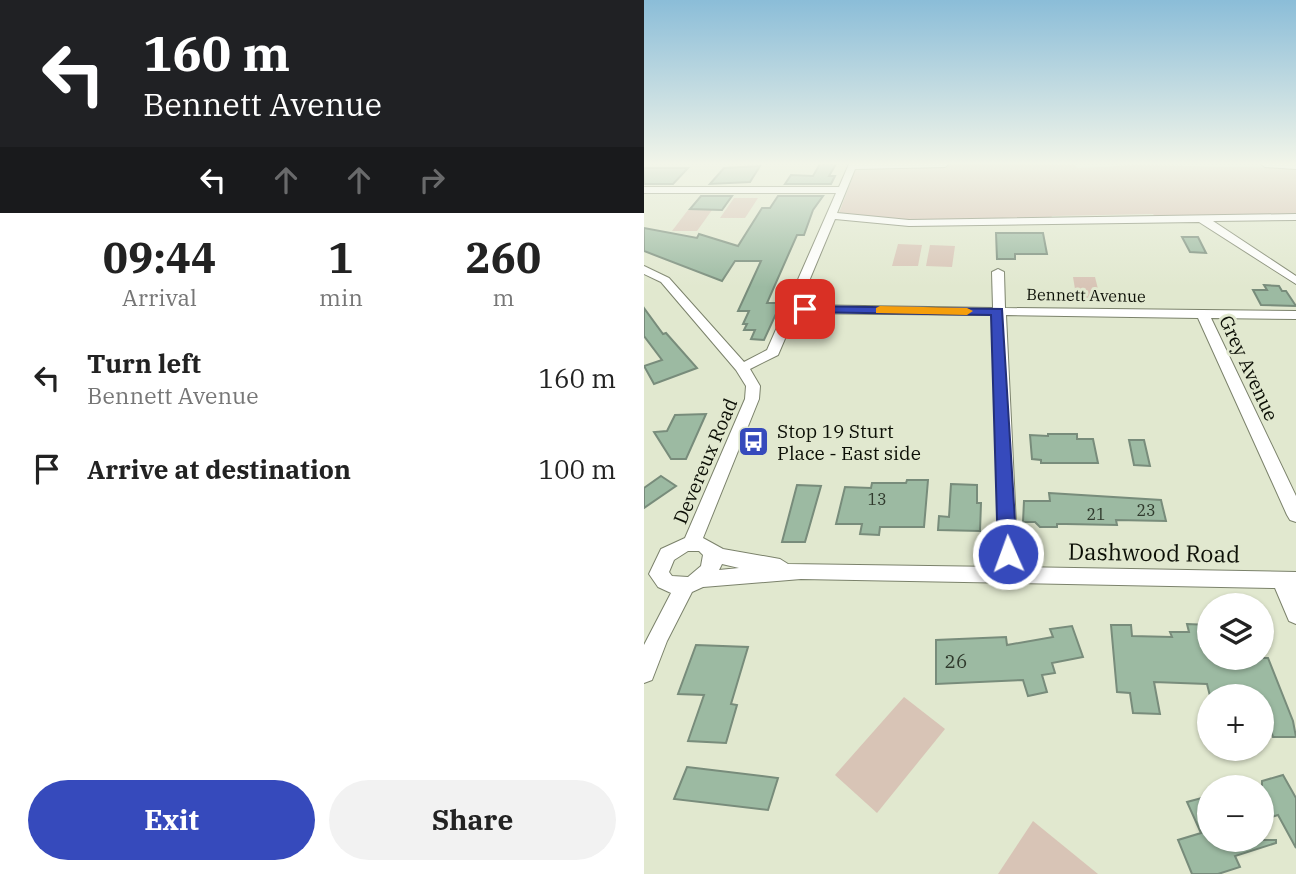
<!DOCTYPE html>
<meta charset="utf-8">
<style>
:root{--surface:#fff;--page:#f2f2f2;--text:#222;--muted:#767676;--accent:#364abc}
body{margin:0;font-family:"IBM Plex Serif",serif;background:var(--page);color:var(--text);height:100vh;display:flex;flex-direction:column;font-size:26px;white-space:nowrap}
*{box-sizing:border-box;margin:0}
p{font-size:23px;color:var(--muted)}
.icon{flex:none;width:38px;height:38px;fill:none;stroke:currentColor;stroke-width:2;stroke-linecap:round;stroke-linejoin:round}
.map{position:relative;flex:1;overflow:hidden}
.side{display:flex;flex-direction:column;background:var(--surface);width:644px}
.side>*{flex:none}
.top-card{background:#202124;color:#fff;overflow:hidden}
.fabs{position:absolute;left:553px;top:593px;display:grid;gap:14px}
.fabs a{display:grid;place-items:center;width:77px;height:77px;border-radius:50%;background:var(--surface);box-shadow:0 2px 5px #0004;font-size:35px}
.pin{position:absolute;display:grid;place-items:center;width:60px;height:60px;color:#fff;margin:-30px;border-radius:14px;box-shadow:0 4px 10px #0006}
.me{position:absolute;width:77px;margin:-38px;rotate:358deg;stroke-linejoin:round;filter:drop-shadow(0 0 5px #0008)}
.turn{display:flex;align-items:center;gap:24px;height:147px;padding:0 28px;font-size:32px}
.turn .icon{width:91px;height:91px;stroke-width:2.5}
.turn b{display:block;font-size:49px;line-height:60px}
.lanes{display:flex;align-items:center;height:66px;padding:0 28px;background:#0003;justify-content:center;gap:35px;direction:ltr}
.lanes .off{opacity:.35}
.eta{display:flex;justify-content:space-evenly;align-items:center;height:119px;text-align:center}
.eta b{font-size:42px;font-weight:800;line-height:49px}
.action{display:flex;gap:14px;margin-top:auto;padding:14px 28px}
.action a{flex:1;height:80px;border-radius:42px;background:var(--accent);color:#fff;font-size:28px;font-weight:800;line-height:80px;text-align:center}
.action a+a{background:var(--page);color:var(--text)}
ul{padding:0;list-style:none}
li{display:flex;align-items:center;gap:21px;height:91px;padding:0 28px}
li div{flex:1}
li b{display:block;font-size:26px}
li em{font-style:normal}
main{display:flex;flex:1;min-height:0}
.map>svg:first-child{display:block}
</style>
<main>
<section class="side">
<div class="top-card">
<div class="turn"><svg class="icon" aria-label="left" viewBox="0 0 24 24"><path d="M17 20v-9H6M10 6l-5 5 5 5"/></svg><div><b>160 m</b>Bennett Avenue</div></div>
<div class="lanes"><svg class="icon" aria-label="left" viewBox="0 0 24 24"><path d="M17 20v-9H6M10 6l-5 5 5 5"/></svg><svg class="icon off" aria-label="ahead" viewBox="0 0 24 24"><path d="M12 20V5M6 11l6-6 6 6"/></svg><svg class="icon off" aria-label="ahead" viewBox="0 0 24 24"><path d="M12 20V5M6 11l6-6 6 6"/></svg><svg class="icon off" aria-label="right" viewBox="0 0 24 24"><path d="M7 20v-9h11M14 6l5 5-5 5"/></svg></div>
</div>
<div class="eta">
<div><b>09:44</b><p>Arrival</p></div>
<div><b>1</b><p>min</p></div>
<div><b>260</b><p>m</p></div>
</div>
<ul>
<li><svg class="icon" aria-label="left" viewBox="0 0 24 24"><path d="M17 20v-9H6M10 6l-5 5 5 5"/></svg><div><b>Turn left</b><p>Bennett Avenue</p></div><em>160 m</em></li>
<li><svg class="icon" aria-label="arrive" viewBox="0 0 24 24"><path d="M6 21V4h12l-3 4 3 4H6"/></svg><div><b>Arrive at destination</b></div><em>100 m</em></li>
</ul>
<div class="action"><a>Exit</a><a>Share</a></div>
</section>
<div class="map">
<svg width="652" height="874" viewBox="0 0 652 874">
<rect width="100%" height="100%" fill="#e1e8cf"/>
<g fill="#d8c4b6">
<polygon points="317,164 431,165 433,168 491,165 652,168 652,214 512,218 509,214 408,216 406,219 266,220 195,213 212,168 267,169"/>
<polygon points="90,198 114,198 101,218 76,218"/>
<polygon points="44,210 68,210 53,231 28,231"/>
<polygon points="254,244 278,245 274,266 248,266"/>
<polygon points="286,245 311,246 308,267 282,266"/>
<polygon points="429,277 451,277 457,301 433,301"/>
<polygon points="260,697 301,729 233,813 191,775"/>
<polygon points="389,821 454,874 354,874"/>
</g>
<g fill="#9cbaa2" stroke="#788c7b" stroke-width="2">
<polygon points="176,164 192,164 185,176 191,176 187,184 141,184 147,175 169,176"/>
<polygon points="116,166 106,182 66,184 80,168"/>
<polygon points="0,168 44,168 29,184 0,184"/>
<polygon points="57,196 88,196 78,210 46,209"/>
<polygon points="134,196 179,196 169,210 160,235 153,235 123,303 137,303 120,340 107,339 111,330 100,330 103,324 99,324 105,311 94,311 117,261 91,261 78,281 0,251 0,228 53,238 55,234 94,246 118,208 126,208"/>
<polygon points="352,233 399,233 403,254 371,254 371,259 353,259"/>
<polygon points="538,237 554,237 562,253 546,252"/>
<polygon points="620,285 635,286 638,291 642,291 652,306 617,305 609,290 623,290"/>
<polygon points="0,308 19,334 22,333 53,368 10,384 0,366 18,360 0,336"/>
<polygon points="62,414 42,459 27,459 10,432 23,431 31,415"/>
<polygon points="404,434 433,434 433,439 449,439 454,463 397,463 397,460 388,459 386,435 404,436"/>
<polygon points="485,440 500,440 506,466 490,465"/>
<polygon points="17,476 32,486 0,508 0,488"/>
<polygon points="263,480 284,480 280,527 236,527 235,535 216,534 218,524 192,524 201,487 227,488 228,483 262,483"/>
<polygon points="307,484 333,485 333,503 337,503 336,531 294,530 295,516 305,517"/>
<polygon points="153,485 177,486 161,542 138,542"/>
<polygon points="405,493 517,500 522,521 472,520 473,525 422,524 413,524 413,527 396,527 391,522 379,522 380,501 406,501"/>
<polygon points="543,624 565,625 565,658 624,658 649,721 652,737 629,737 626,727 618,727 618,696 566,696 563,684 510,682 516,714 489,713 486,693 473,692 467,625 487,625 488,636 528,637 526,632 545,632"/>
<polygon points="428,626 439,657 408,663 411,673 398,675 403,692 384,696 379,680 292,684 292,640 362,637 363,645 409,637 406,629"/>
<polygon points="52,645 104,647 87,704 93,705 82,743 44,741 60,695 34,694"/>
<polygon points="43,767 134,778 124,810 30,799"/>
<polygon points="639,775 652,798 652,848 634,815 618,820 618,781"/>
<polygon points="565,796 565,840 632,840 632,843 591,856 596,867 574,874 548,874 534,840 557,833 543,802"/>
</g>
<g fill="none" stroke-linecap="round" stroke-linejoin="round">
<defs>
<g id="minor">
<path d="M205 164H305L301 167 211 169 193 213 265 220 652 214V220L569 221 652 276V284L555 222 265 226 191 219 155 305 349 308 348 272 354 269 360 272 361 308 652 311V319L567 318 652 496V522L646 520 643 515 554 318 362 315 374 567 652 572V624L645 621 631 588 157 579 59 587 48 592 23 641 8 680 0 683V645L27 593 14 587 5 574 17 549 41 538 101 399 102 386 92 370 17 282 0 274V266L25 278 100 362 123 350 192 193H0V187H195ZM152 313 349 315 355 567 144 564 136 559 79 549 59 538 115 399 116 386 106 369 134 355ZM44 551H55L59 555 57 566 44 577 28 576 25 572 30 560ZM78 564 95 568 75 570Z"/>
<polygon points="617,164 652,164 652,169 621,167"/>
</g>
</defs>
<use href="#minor" stroke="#7b826b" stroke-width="2"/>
<use href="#minor" fill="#fff" fill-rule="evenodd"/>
</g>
<linearGradient id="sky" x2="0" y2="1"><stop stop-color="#8bbdd8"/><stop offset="0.57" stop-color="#f2f5e9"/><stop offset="1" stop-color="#f2f5e9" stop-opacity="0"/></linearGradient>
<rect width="652" height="287" fill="url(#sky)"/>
<polygon fill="#364abc" stroke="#23307a" stroke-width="2" points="161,306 358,309 373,554 370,559 364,561 357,559 354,554 347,315 157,312 157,307"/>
<polygon fill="#f59e0b" points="236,306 323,308 329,311 323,315 232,313 232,308"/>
<defs>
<symbol id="bus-square" viewBox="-11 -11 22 22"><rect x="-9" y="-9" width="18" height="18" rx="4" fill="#364abc" stroke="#e1e8cf"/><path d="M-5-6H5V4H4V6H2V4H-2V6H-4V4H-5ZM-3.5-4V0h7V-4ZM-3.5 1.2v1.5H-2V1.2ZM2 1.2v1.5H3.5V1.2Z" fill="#fff"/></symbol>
</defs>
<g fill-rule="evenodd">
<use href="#bus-square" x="92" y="424" width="35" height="35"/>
</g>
<g text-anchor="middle" stroke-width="6" stroke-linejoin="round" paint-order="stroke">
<g font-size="16" fill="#0c0f06" stroke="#e1e8cf">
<text transform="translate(442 295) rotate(1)" y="6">Bennett Avenue</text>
</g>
<g font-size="16" fill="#303a2d">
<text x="233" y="505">13</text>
<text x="502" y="516">23</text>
<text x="452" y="520">21</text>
</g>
<g font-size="19" fill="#0c0f06" stroke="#e1e8cf">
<text transform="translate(605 368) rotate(65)" y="7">Grey Avenue</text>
<text transform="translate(61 461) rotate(-67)" y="7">Devereux Road</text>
</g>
<g font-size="19" fill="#0c0f06" stroke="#e1e8cf" text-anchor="start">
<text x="133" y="438">Stop 19 Sturt<tspan x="133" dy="22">Place - East side</tspan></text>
</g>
<g font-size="19" fill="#303a2d">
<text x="312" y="668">26</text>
</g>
<g font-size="23" fill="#0c0f06" stroke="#e1e8cf">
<text transform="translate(510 553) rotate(1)" y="8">Dashwood Road</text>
</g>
</g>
</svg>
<div class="fabs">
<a><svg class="icon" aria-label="layers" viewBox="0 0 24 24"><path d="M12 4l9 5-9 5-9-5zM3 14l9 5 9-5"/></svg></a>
<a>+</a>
<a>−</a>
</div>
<div class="pin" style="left:161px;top:309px;background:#d93025"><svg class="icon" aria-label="arrive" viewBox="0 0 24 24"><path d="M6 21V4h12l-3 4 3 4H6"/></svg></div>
<svg class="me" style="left:364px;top:554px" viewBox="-20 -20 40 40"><circle r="17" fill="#364abc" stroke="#fff" stroke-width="3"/><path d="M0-11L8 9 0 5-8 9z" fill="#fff"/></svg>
</div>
</main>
